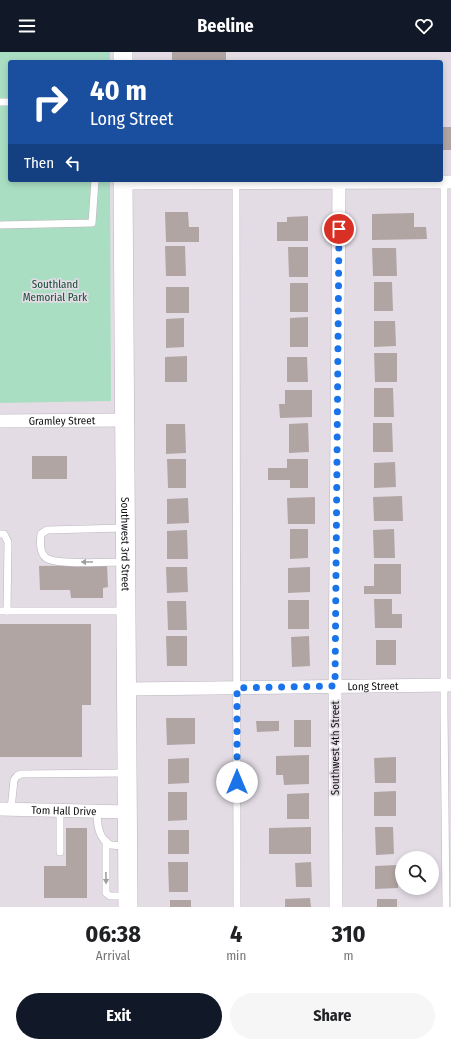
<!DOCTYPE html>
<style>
:root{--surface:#fff;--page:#f6f6f6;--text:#202124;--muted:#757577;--accent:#111827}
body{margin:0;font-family:"Fira Sans Condensed",sans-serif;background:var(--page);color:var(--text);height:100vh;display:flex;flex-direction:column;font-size:15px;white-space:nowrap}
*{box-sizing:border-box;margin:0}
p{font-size:13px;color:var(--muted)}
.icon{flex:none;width:22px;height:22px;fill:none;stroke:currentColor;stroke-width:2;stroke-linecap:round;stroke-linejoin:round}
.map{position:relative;height:855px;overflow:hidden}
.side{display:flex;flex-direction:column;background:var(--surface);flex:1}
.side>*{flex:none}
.top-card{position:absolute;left:8px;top:8px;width:435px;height:122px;border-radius:4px;box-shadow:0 2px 6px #0003;background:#1a4fa0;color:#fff;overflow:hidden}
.fabs{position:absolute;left:395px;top:799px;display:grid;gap:8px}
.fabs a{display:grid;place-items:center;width:44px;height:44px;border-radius:50%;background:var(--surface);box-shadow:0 2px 6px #0003;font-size:20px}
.pin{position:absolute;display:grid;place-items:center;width:34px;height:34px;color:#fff;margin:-17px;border:2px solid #fff;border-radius:50%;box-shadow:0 1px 4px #0007}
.me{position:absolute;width:44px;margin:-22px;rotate:0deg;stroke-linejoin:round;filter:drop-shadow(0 0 3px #0008)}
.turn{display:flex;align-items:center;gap:14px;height:84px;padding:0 16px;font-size:18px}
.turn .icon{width:52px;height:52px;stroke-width:2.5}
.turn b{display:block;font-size:28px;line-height:34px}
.then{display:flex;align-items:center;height:38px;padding:0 16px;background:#0003;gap:8px;font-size:15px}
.eta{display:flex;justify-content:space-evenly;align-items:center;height:68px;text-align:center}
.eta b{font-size:24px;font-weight:700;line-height:28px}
.button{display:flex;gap:8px;margin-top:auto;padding:8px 16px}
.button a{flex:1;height:46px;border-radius:24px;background:var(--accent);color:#fff;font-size:16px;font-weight:700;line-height:46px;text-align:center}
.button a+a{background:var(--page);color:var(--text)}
header{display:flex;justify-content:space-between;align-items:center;height:52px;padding:0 16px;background:var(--accent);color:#fff;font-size:18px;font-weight:700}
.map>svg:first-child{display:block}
</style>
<header><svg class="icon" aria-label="menu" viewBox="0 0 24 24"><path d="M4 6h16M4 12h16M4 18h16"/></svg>Beeline<svg class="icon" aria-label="heart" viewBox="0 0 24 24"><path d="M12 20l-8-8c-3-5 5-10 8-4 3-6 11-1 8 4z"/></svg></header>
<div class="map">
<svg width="451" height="855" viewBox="0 0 451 855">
<rect width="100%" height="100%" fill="#e3dce5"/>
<polygon fill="#aadec2" points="0,0 110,0 110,10 10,10 10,128 110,128 111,349 0,351"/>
<g fill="#b1a5a3">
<rect x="172" y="0" width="54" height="10"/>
<rect x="443" y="75" width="8" height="23"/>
<polygon points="165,160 188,160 189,175 199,175 199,190 166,190"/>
<polygon points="414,161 414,175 426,175 427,187 372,188 372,162"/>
<polygon points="308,164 308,189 277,189 277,170 287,170 287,165"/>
<polygon points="165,194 185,194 186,224 166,224"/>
<polygon points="288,195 308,195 308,225 289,225"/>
<polygon points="372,196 396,196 397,224 373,224"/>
<polygon points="374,230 392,230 393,259 374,259"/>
<rect x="290" y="231" width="18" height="29"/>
<rect x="166" y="235" width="23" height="26"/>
<polygon points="308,265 308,295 290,295 290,266"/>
<polygon points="184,266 184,295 166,296 166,267"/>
<polygon points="374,269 395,269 396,294 374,295"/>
<polygon points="374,301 397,301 397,330 375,330"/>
<polygon points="187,304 187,330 165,330 165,305"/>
<polygon points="287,305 307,305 308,330 287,330"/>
<polygon points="374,336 393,336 394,365 374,365"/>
<polygon points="285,338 312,338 312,365 280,366 279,352 285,352"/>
<polygon points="308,371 309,400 289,401 289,372"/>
<polygon points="373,371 392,371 393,400 373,400"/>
<polygon points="166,372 185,372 186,401 166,402"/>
<rect x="32" y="404" width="35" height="23"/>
<polygon points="167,407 186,407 186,436 168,436"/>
<polygon points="287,407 308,407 308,436 290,436 290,428 268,428 268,416 287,416"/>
<polygon points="395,410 396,435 374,436 374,411"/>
<polygon points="402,444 403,469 374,469 373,445"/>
<polygon points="315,445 315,472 288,472 287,446"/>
<polygon points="188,446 189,471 167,472 167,447"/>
<polygon points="290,477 308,477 308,506 290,507"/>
<polygon points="394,477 395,506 374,506 373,478"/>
<polygon points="187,478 188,507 167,507 167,479"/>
<polygon points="374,512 401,512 401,542 364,542 364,534 374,534"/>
<polygon points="107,513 108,535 103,536 103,546 71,546 70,538 40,538 39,514"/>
<polygon points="166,515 187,515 188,540 167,541"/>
<polygon points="310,515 310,540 288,541 288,516"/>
<polygon points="374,547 392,547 392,562 402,562 402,576 375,576"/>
<rect x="288" y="548" width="21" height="29"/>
<polygon points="167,549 186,549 187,578 168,578"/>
<polygon points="0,572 91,572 91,653 82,653 82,705 0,705"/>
<polygon points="166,584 187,584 187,614 167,614"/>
<polygon points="309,584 310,614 292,615 291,585"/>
<rect x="376" y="588" width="20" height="25"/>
<polygon points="166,666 195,666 195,692 167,693"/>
<rect x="294" y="668" width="17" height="27"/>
<polygon points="256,669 279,669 279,679 257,680"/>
<polygon points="309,703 309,732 284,733 283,723 276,723 276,704"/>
<polygon points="396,705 396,731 375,731 374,706"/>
<polygon points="189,706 189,731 168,732 168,707"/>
<polygon points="396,739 396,764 374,764 374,740"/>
<polygon points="168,740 187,740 187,768 168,769"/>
<polygon points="309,741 309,767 287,767 287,742"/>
<polygon points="311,775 311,802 269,802 269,776"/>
<polygon points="375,775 393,775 394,802 376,803"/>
<polygon points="66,776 87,776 87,846 44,846 44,814 66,814"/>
<rect x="168" y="778" width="21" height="24"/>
<polygon points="168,810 188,810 188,840 169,840"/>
<polygon points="311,810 312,835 296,835 295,811"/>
<polygon points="398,813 398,836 375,837 375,814"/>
<polygon points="310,846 311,855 285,855 285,847"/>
<rect x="377" y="847" width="20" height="8"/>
<rect x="170" y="848" width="21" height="7"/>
</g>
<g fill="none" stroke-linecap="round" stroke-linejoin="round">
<defs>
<g id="lane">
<polyline points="0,50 10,50"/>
<polyline points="236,130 237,855"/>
<polyline points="444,130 444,660 446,855"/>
<polyline points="0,173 92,171 95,128"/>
<polyline points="0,482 4,482 8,490 7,559"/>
<path d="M124 510C107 510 61 513 48 507 39 503 40 490 41 482L47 478 125 476"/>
<polyline points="0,559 125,559"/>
<polyline points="11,757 14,728 17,724 21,722 127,721"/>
<path d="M97 759C97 771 98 788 111 793 116 794 123 793 127 793"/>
<polyline points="106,789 106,841 110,844 127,844"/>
<polyline points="60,800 60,758"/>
</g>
<g id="street">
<polyline points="123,131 451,130"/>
<path id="s1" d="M0 369 125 368"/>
<path id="s2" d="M127 637 451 633"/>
<path id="s3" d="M0 757 128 760"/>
<polyline points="336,855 335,635 339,130"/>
</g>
<g id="secondary">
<polyline points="123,0 123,10"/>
<path id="s4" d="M123 128 128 855"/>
</g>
</defs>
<use href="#lane" stroke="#bbb5bd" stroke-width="8"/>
<use href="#street" stroke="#bbb5bd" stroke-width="14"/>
<use href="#secondary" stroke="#bbb5bd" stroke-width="20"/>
<use href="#lane" stroke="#fff" stroke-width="7"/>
<use href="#street" stroke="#fff" stroke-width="13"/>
<use href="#secondary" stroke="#fff" stroke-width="19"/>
</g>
<defs><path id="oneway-solid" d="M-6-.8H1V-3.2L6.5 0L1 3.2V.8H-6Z"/></defs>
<g fill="#a09fa0">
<use href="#oneway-solid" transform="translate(87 510) rotate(180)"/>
<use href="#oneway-solid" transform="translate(106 826) rotate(89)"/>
</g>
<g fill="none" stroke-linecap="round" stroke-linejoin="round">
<polyline stroke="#1a73e8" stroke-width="7" stroke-dasharray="0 12.6" points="237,730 237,636 335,634 339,177"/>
</g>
<g text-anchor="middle" stroke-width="3.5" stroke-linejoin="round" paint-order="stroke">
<g font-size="11" fill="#144c34" stroke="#e3dce5">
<text x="55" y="236">Southland<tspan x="55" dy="13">Memorial Park</tspan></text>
</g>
<g font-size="11" fill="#110f11" stroke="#e3dce5">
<text dy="4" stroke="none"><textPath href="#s1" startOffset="62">Gramley Street</textPath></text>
<text dy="4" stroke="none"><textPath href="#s4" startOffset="364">Southwest 3rd Street</textPath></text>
<text dy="4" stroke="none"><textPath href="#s2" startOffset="246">Long Street</textPath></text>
<text transform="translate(335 696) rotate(-90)" y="4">Southwest 4th Street</text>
<text dy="4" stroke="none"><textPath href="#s3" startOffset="64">Tom Hall Drive</textPath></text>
</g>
</g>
</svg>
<div class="fabs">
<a><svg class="icon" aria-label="search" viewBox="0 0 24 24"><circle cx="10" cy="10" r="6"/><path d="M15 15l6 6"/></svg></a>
</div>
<div class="pin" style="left:339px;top:177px;background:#d93025"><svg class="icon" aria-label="arrive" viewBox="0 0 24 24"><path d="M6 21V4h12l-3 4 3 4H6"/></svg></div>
<svg class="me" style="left:237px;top:730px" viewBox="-20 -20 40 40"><circle r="19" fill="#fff"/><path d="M0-13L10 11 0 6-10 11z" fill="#1a73e8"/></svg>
<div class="top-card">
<div class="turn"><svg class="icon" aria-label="right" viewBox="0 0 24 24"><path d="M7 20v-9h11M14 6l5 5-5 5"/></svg><div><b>40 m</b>Long Street</div></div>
<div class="then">Then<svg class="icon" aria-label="left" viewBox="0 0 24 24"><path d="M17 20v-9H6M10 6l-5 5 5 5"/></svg></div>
</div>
</div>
<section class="side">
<div class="eta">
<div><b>06:38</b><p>Arrival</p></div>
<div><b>4</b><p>min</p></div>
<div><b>310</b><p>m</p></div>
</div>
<div class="button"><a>Exit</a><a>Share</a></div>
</section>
